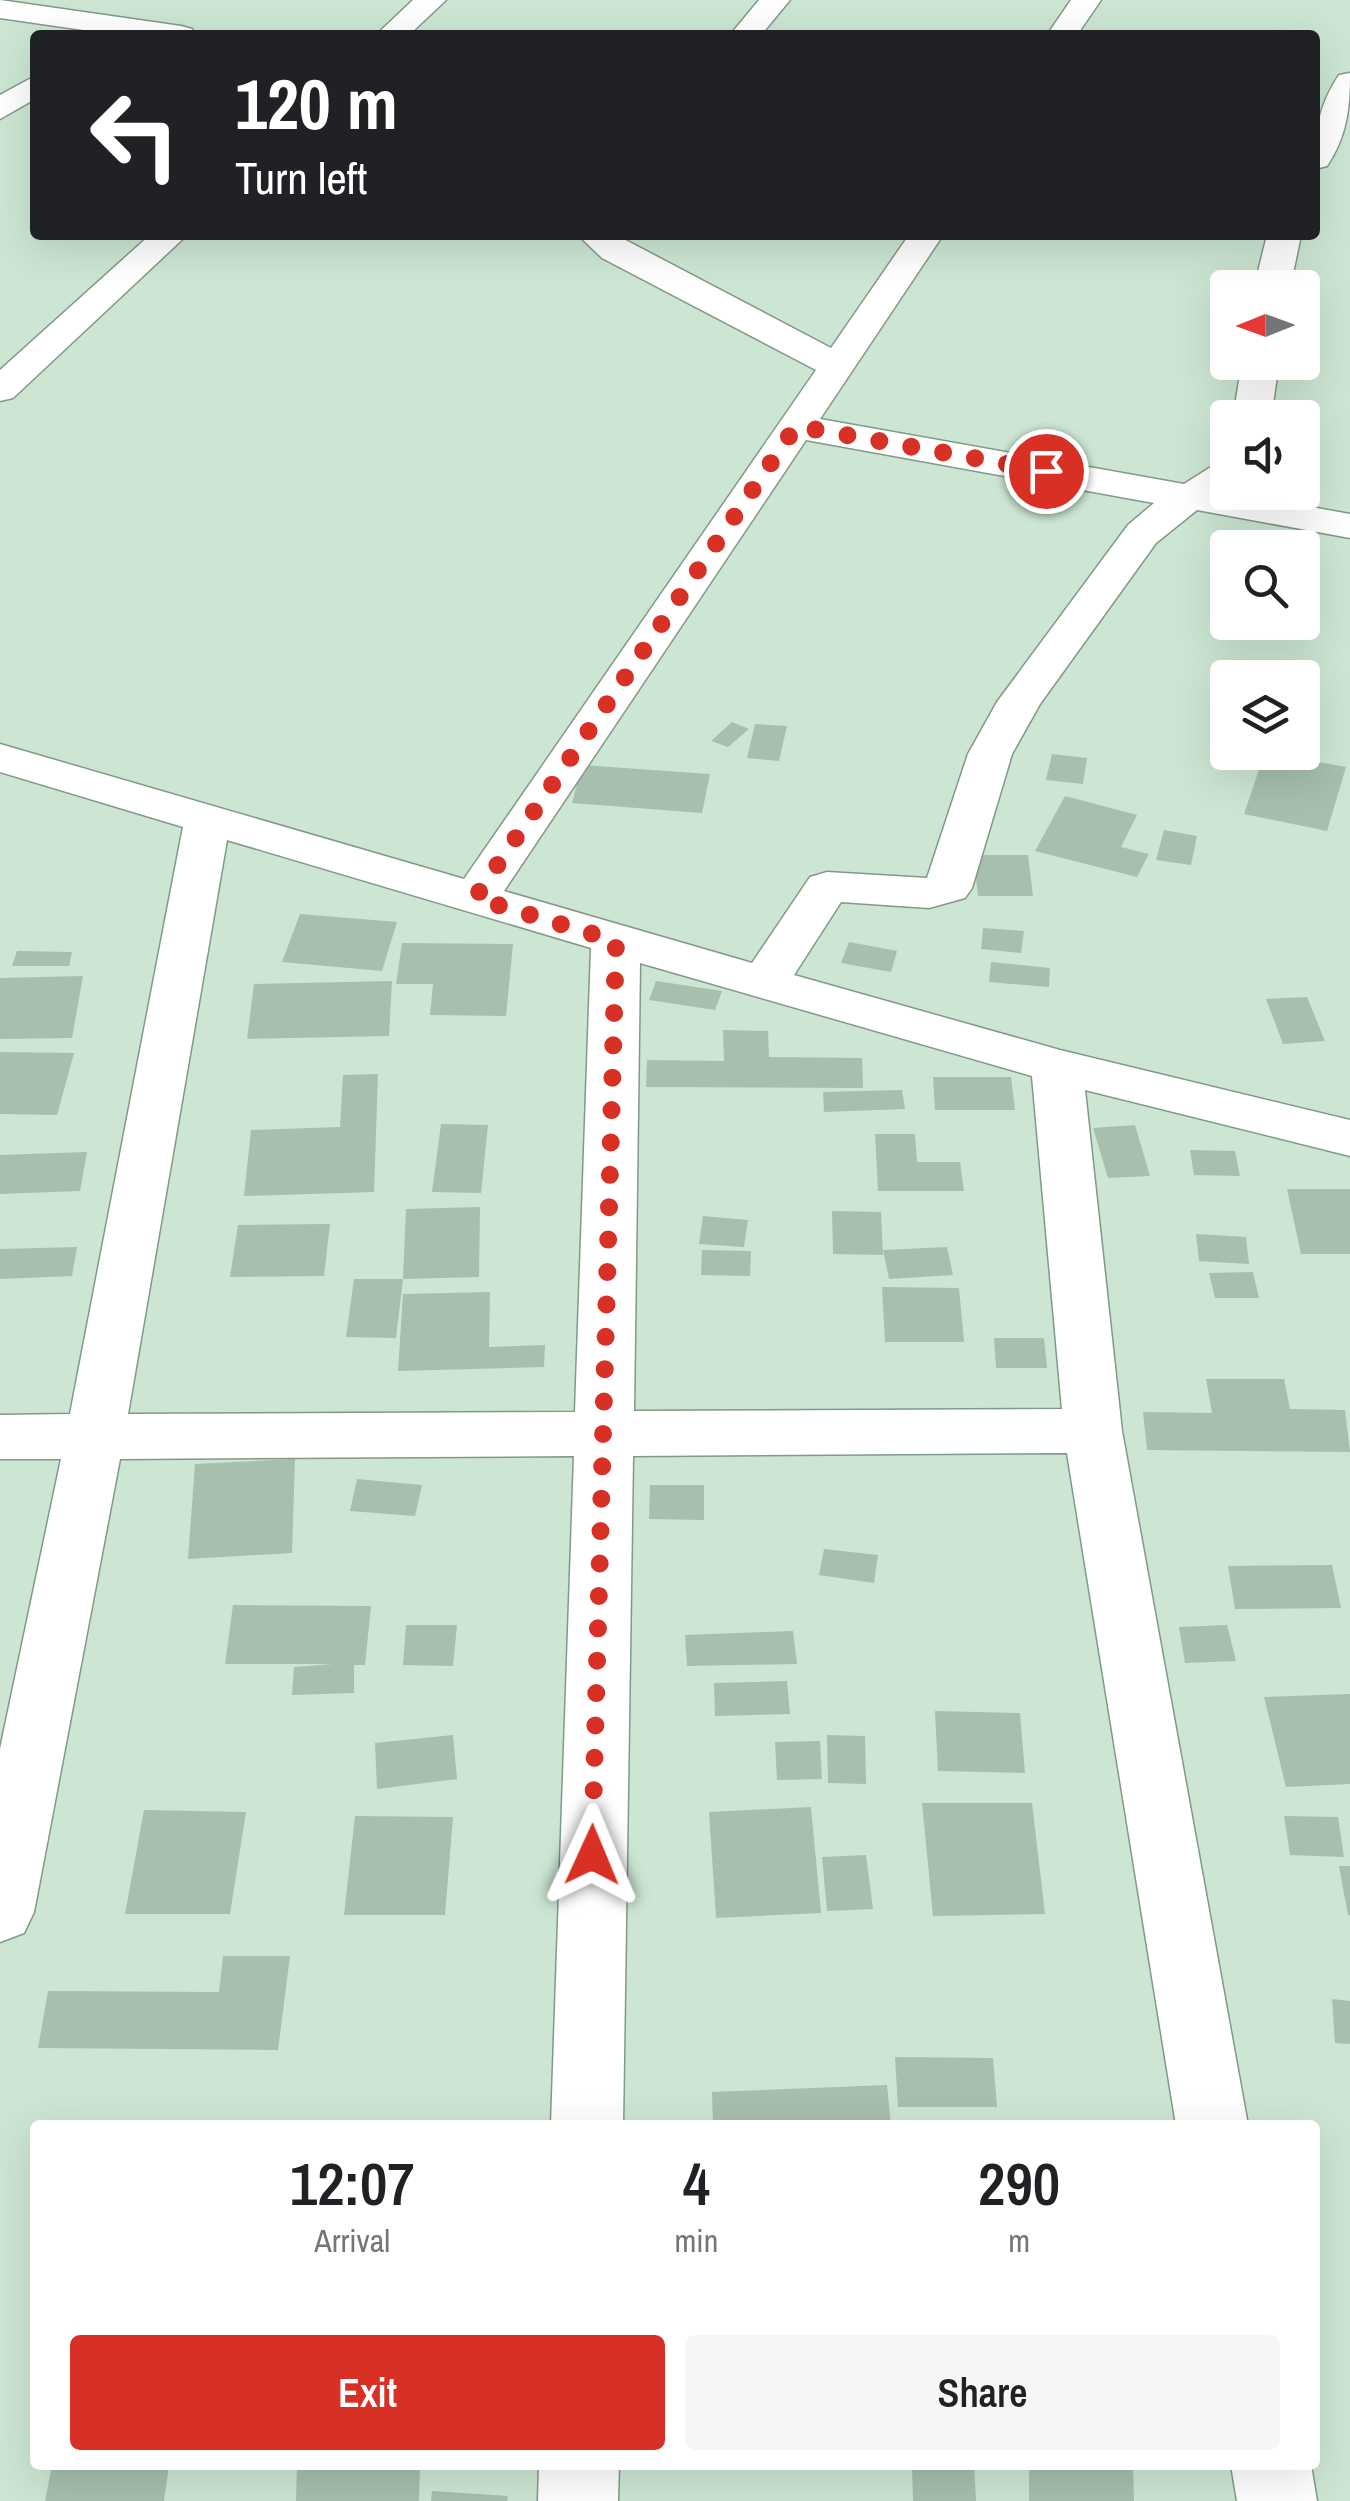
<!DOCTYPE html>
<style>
:root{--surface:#fff;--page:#f6f6f6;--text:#202124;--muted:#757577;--accent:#d93025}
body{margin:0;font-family:"Archivo Narrow",sans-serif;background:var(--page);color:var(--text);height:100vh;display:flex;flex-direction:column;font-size:38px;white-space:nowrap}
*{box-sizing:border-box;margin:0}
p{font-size:32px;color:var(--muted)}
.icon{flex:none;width:55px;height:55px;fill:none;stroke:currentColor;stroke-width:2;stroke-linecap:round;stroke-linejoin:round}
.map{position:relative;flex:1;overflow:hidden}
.sheet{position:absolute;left:30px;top:2120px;width:1290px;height:350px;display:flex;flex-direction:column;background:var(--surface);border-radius:10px;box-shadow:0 10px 40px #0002}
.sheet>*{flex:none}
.banner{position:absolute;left:30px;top:30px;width:1290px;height:210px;border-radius:10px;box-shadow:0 10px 40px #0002;background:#202124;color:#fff;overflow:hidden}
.needle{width:65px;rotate:269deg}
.controls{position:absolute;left:1210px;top:270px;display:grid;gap:20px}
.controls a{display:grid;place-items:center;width:110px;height:110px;border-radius:10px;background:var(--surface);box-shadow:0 10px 40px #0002;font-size:50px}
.pin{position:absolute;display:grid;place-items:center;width:85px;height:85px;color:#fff;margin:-42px;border:5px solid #fff;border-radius:50%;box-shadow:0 2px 10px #0007}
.me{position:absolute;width:110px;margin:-55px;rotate:1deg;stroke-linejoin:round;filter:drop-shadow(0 0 8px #0008)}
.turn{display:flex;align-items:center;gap:35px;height:210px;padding:0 40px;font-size:45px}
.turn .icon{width:130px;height:130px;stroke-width:2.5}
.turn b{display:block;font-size:70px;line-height:85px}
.eta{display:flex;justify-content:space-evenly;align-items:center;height:170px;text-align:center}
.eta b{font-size:60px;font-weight:600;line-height:70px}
.primary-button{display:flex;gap:20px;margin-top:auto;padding:20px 40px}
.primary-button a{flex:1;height:115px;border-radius:10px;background:var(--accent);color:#fff;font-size:40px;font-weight:600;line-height:115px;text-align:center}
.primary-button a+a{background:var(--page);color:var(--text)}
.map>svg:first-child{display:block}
</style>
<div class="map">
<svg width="1350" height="2501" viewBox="0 0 1350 2501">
<rect width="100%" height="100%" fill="#cde6d3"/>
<g fill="#a7bfad">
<polygon points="732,722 749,729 728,747 711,741"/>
<polygon points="755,724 787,726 779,761 747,758"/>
<polygon points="1265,752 1346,767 1327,831 1244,814"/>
<polygon points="1052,754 1087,758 1083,784 1046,780"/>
<polygon points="582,765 710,774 702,813 572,803"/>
<polygon points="1065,796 1137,815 1121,847 1149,854 1137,877 1035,851"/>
<polygon points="1164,830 1197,836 1191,865 1156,860"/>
<polygon points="973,855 1028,855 1033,896 978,896"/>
<polygon points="300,914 397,922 382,971 282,962"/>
<polygon points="983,928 1024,931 1021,953 981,949"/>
<polygon points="849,942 897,951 891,972 841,963"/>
<polygon points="402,943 513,944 506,1016 430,1015 433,984 396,984"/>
<polygon points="17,951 72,952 69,966 12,966"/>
<polygon points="991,962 1050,968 1049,987 989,982"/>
<polygon points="83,976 72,1038 0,1039 0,978"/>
<polygon points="392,981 389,1036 247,1039 254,984"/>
<polygon points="656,981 722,991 715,1010 649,1000"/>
<polygon points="1307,997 1325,1041 1283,1044 1266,999"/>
<polygon points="723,1030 768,1031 769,1057 862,1058 863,1088 646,1087 647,1060 724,1061"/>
<polygon points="0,1052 74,1053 57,1115 0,1114"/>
<polygon points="378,1074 374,1192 244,1196 251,1130 340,1127 343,1075"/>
<polygon points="933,1077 1011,1077 1015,1110 935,1110"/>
<polygon points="902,1090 905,1109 824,1112 823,1092"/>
<polygon points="441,1124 488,1125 481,1193 432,1192"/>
<polygon points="1135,1125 1150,1176 1108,1178 1093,1128"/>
<polygon points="875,1134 915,1134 917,1162 960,1162 964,1191 878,1191"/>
<polygon points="1190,1150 1235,1151 1240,1176 1194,1175"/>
<polygon points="87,1152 80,1191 0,1194 0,1155"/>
<polygon points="1287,1189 1350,1189 1350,1254 1301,1254"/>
<polygon points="480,1207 479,1277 403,1279 406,1209"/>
<polygon points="832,1211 881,1212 883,1255 833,1254"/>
<polygon points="703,1216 748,1220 744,1247 699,1244"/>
<polygon points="330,1224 324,1276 230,1277 238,1225"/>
<polygon points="1196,1234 1246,1237 1249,1264 1199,1261"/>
<polygon points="77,1247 72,1276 0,1279 0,1249"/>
<polygon points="947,1247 953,1275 889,1279 883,1250"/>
<polygon points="702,1250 751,1251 750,1276 701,1275"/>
<polygon points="1253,1272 1259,1298 1215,1298 1209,1273"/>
<polygon points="354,1279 403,1279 396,1338 346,1337"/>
<polygon points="882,1287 959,1288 964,1342 885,1342"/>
<polygon points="490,1292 489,1347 545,1345 544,1367 398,1371 403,1294"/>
<polygon points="994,1338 1044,1338 1047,1368 996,1368"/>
<polygon points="1206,1379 1284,1379 1290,1409 1345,1410 1350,1452 1147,1450 1143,1412 1212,1413"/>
<polygon points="295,1459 292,1553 188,1559 195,1464"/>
<polygon points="357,1479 422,1485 415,1516 350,1511"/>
<polygon points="650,1485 704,1485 704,1520 649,1519"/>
<polygon points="824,1549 878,1555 874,1583 819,1575"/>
<polygon points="1332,1565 1341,1608 1235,1609 1228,1566"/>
<polygon points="233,1605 371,1606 365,1665 354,1665 354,1693 292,1695 294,1667 333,1664 225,1664"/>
<polygon points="406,1625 457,1625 453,1666 403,1665"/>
<polygon points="1227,1625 1236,1661 1185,1663 1179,1627"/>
<polygon points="793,1631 797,1664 687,1666 685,1635"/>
<polygon points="787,1681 790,1714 715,1716 714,1683"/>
<polygon points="1350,1694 1350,1784 1286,1787 1264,1697"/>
<polygon points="935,1711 1020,1713 1025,1773 938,1771"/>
<polygon points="453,1735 457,1779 377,1789 375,1743"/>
<polygon points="827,1735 865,1736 866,1784 828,1783"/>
<polygon points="820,1741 822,1779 777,1780 775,1742"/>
<polygon points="922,1803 1032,1803 1045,1914 933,1916"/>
<polygon points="811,1807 821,1913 716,1918 709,1812"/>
<polygon points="144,1810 246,1812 230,1914 125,1914"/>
<polygon points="355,1816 453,1817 445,1915 344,1915"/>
<polygon points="1284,1816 1338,1817 1344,1857 1290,1855"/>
<polygon points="866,1855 873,1909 827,1911 822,1857"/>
<polygon points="1339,1866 1350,1866 1350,1915 1348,1915"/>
<polygon points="223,1956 290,1956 278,2050 38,2048 48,1991 219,1992"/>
<polygon points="1332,1999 1350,2001 1350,2044 1335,2043"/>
<polygon points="895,2057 993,2058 997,2107 898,2107"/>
<polygon points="887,2085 891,2125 713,2125 712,2092"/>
<polygon points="52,2465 169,2465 164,2501 45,2501"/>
<polygon points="297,2465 420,2465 419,2501 296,2501"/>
<polygon points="912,2465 974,2465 976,2501 913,2501"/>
<polygon points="1029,2465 1133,2465 1134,2501 1029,2501"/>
<polygon points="432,2491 508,2496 507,2501 431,2501"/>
</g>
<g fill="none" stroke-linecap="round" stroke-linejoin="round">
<defs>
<g id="minor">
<polygon points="0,0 181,26 192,29 196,35 118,35 0,18"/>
<polygon points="413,0 446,0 409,35 376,35"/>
<polygon points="759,0 790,0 761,35 730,35"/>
<polygon points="1071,0 1101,0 1077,35 1047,35"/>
<path d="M1350 73C1350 108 1347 136 1327 166L1315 169C1315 133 1318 106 1339 75Z"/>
<polygon points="35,76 35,99 0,119 0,95"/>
<polygon points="150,235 187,235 13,398 0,401 0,370"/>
<path d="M578 235H616L831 348 909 235H943L820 419 1184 484 1214 465 1228 461V492L1350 514V538L1197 510 1156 543 1040 704 1012 754 972 888 965 898 929 908 841 902 794 975 1060 1050 1350 1120V1156L1085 1090 1122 1431 1248 2125H1176L1067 1453 633 1456 623 2125H551L574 1456 120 1459 34 1912 24 1933 0 1942V1749L61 1459H0V1415L70 1414 183 827 0 772V744L464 879 816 370 602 258ZM806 440 1154 503 1128 525 997 702 968 754 927 878 827 872 810 877 752 963 504 891ZM227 840 591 948 575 1412 128 1414ZM640 963 1032 1076 1062 1409 634 1411Z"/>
<polygon points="1267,235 1301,235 1290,288 1254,288"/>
<polygon points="1242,362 1279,362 1271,418 1233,418"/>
<polygon points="539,2465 619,2465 618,2501 538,2501"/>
<polygon points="1231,2465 1311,2465 1317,2501 1237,2501"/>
</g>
</defs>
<use href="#minor" stroke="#829988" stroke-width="3"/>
<use href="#minor" fill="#fff" fill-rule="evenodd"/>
</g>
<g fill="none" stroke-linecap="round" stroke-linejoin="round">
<polyline stroke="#d93025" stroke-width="18" stroke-dasharray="0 32.4" points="592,1855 616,941 475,898 796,426 1046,471"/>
</g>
</svg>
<div class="controls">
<a><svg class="needle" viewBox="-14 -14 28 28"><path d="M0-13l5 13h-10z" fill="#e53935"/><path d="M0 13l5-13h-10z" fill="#757577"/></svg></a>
<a><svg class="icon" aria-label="sound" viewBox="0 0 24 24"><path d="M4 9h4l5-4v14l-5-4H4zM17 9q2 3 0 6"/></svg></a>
<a><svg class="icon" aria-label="search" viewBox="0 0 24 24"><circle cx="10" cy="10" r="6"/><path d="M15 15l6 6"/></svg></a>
<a><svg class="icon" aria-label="layers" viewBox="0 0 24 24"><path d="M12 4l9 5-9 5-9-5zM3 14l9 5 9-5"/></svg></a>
</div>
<div class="pin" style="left:1046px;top:471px;background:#d93025"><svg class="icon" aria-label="arrive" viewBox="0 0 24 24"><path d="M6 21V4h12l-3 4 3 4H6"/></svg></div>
<svg class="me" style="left:592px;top:1855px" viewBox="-20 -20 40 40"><path d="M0-17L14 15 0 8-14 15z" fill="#d93025" stroke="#fff" stroke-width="4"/></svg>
<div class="banner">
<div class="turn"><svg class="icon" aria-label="left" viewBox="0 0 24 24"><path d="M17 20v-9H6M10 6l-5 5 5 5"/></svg><div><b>120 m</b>Turn left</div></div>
</div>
<section class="sheet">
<div class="eta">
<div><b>12:07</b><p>Arrival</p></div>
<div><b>4</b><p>min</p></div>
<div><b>290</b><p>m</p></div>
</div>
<div class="primary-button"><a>Exit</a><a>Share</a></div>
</section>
</div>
